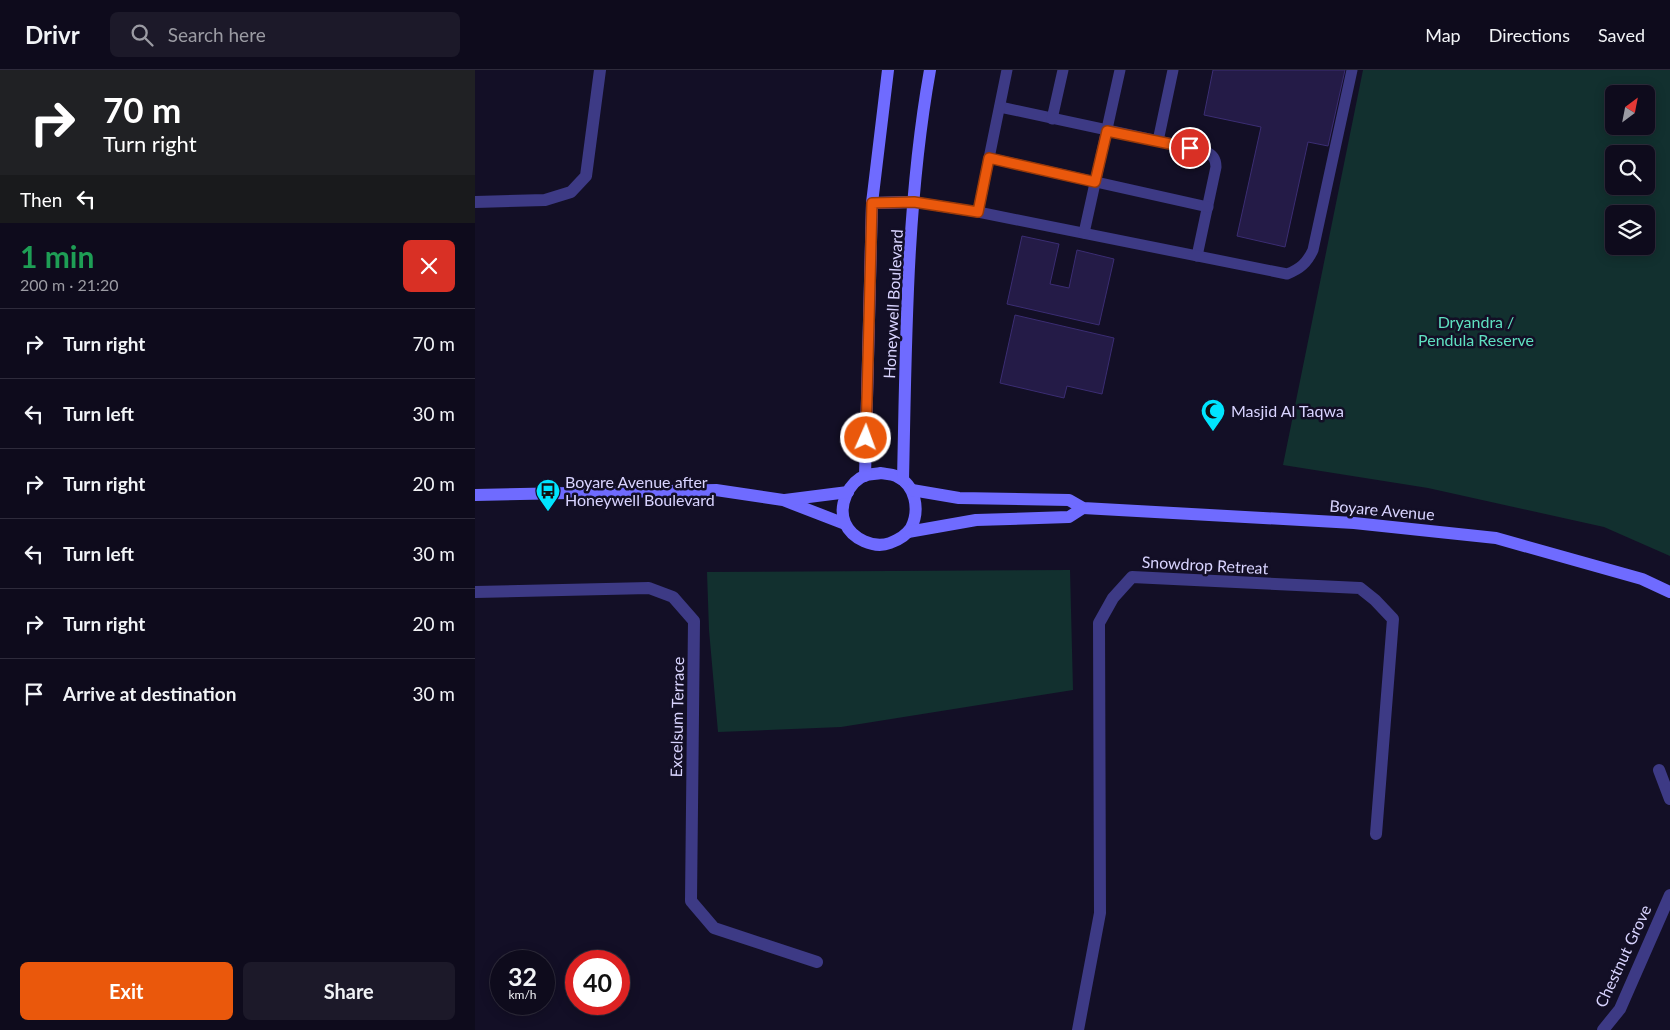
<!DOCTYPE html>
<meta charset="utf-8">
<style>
:root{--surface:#0e0b1c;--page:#1c1929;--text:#f1f3f6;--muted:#9b9ba3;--line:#2e2b3b;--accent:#ea580c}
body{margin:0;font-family:Lato,sans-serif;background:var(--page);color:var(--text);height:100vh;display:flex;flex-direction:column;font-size:19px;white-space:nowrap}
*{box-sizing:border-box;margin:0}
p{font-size:16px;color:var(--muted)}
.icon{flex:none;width:28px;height:28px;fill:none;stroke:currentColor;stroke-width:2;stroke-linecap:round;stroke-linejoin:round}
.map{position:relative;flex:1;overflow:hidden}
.panel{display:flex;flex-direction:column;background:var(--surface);width:475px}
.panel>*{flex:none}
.top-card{background:#202124;color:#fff;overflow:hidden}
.needle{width:32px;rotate:32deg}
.buttons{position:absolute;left:1130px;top:15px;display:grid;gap:10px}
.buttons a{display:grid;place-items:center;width:50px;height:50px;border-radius:8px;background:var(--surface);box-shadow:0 2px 12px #0003,0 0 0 1px var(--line);font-size:25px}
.speed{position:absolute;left:15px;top:880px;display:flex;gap:10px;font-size:25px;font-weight:700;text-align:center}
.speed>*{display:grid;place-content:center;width:65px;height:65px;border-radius:50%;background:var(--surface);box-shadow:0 2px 12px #0003,0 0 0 1px var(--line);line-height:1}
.speed small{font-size:12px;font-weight:400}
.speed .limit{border:8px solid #d22;background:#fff;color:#111}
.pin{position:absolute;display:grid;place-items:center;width:42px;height:42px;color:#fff;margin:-21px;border:2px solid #fff;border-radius:50%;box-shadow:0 1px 5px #0007}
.me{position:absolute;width:55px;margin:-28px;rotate:2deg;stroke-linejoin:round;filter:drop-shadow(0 0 4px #0008)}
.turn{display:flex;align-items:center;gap:18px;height:105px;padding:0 20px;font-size:22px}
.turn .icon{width:65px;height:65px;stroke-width:2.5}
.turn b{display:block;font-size:35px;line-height:42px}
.then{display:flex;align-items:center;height:48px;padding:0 20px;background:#0003;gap:10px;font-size:19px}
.round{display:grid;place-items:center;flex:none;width:52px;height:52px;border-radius:8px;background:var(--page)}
.overview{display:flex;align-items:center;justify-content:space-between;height:85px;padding:0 20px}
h1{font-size:30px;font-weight:700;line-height:38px;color:#1e9e55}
.primary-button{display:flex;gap:10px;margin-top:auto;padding:10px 20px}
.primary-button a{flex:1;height:58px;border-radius:8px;background:var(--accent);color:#fff;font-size:20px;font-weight:700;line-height:58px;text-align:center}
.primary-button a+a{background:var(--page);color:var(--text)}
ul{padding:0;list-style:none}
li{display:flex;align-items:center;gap:15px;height:70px;padding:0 20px;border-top:1px solid var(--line)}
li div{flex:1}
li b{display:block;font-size:19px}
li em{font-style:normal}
header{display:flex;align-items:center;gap:30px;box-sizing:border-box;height:70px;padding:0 25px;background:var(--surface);border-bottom:1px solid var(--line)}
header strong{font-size:24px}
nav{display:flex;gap:28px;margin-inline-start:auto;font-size:18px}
.search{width:350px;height:45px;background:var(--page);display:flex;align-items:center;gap:12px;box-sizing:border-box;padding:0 18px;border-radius:8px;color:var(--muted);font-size:19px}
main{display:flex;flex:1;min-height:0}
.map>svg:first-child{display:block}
</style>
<header>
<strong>Drivr</strong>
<div class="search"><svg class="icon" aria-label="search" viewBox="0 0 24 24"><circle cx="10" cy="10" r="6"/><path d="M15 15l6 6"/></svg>Search here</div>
<nav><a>Map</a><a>Directions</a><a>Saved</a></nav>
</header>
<main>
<section class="panel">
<div class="top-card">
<div class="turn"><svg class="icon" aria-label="right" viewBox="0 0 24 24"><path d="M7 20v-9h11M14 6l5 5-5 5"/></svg><div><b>70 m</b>Turn right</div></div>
<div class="then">Then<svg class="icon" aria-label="left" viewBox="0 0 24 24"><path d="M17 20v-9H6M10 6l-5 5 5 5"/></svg></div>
</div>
<div class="overview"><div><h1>1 min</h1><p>200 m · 21:20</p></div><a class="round" style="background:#d93025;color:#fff"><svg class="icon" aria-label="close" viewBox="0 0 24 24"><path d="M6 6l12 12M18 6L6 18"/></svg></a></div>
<ul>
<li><svg class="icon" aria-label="right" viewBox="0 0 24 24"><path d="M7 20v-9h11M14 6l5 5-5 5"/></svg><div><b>Turn right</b></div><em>70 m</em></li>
<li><svg class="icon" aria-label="left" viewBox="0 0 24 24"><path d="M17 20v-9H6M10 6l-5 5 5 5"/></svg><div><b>Turn left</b></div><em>30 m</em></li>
<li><svg class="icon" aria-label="right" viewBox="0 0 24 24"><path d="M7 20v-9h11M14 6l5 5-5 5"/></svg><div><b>Turn right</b></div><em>20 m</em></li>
<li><svg class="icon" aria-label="left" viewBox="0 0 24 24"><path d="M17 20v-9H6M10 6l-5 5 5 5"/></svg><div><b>Turn left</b></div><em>30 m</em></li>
<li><svg class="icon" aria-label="right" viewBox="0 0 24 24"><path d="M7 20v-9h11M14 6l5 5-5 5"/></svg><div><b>Turn right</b></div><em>20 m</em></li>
<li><svg class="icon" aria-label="arrive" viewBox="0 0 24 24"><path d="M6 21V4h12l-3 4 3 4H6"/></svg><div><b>Arrive at destination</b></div><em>30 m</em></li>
</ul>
<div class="primary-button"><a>Exit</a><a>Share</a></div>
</section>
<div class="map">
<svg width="1195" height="960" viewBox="0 0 1195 960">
<rect width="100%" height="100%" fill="#130f26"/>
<g fill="#12302f" fill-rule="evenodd">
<path d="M888 0H1195V486L1129 457 953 418 808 395ZM1139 24H1171V56H1139ZM1139 84H1171V116H1139ZM1139 144H1171V176H1139Z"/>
<polygon points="595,500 598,620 366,657 243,662 234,560 232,502"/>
</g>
<g fill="#241b47" stroke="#3b2d73">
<polygon points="738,0 870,0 853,76 833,72 810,177 762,166 786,57 729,45"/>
<polygon points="547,166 584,174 575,214 594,218 602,180 639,189 624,255 532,234"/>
<polygon points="540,245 639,268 627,324 592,316 589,328 525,313"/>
</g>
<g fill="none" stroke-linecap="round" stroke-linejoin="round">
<g stroke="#3d3a85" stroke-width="11">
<path d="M525 37 730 81C738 85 741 89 741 97L722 186"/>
<polyline points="577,49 588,0"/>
<polyline points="683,71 698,0"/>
<polyline points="514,88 733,137"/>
<path d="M439 132 503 142 812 204C825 199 832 193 838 180L877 0"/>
<polyline points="503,142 532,0"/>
<polyline points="609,163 645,0"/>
</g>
<g stroke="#3d3a85" stroke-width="12">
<polyline points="0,132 70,130 96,122 111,106 125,0"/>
<polyline points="0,522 174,518 198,527 219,551 216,831 239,858 342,892"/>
<polyline points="1184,700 1195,729"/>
<polyline points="603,960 625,843 624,553 638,528 657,507 885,518 900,530 918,549 901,764"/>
<polyline points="1128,960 1145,939 1195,825"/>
</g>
<g stroke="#6f6bff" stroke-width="12">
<polyline points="397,133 439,132"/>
<path d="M406 403C410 404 416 404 421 406 441 415 445 440 436 458 431 466 423 470 415 473 399 479 377 469 370 453 363 436 373 412 391 405 395 404 401 404 406 403Z"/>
<polyline points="390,406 397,133 413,0"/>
<path d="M428 410C431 274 431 134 455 0"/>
<polyline points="437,420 484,428 594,430 608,438 879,453 1021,468 1167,509 1195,522"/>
<polyline points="0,425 241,420 308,430 370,454"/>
<polyline points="310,430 373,422"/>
<polyline points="433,462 501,450 594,447 608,438"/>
</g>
</g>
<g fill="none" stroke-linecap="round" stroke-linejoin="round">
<defs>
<polyline id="route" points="391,368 397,133 439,132 503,142 514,88 620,112 632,61 715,78"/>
</defs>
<use href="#route" stroke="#983908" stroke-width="12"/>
<use href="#route" stroke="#ea580c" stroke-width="9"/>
</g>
<defs>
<symbol id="mosque-pin" viewBox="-11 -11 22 30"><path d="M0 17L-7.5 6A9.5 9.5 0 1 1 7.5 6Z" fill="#00e5ff" stroke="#130f26"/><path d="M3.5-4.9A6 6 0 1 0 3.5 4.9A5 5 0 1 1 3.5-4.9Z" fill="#111"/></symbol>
<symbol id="bus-pin" viewBox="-11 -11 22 30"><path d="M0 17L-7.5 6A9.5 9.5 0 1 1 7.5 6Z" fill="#00e5ff" stroke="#130f26"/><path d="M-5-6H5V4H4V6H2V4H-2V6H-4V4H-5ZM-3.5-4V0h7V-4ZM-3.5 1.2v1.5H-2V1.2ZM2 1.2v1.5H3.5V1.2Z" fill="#111"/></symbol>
</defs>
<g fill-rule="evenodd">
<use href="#mosque-pin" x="724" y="327" width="28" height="38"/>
<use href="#bus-pin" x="59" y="407" width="28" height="38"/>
</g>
<g text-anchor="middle" stroke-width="5" stroke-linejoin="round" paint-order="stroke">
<g font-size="16" fill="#d9d4ff" stroke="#130f26">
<text transform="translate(418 234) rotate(-87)" y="6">Honeywell Boulevard</text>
<text transform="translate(907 440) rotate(5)" y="6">Boyare Avenue</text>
<text transform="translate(730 495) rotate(3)" y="6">Snowdrop Retreat</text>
<text transform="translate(202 647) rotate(-89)" y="6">Excelsum Terrace</text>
<text transform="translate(1148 886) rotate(-65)" y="6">Chestnut Grove</text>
</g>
<g font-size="16" fill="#5fe0c0" stroke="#130f26">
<text x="1001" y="258">Dryandra /<tspan x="1001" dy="18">Pendula Reserve</tspan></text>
</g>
<g font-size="16" fill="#d9d4ff" stroke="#130f26" text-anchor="start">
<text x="756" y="347">Masjid Al Taqwa</text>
<text x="90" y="418">Boyare Avenue after<tspan x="90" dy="18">Honeywell Boulevard</tspan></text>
</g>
</g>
</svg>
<div class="buttons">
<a><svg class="needle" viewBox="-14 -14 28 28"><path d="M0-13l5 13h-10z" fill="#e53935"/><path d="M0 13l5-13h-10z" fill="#9b9ba3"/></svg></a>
<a><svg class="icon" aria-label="search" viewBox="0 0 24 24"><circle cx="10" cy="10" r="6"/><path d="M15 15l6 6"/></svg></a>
<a><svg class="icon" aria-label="layers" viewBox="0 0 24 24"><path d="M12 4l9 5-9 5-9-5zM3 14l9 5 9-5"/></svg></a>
</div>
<div class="speed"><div>32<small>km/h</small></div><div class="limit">40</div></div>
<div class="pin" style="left:715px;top:78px;background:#d93025"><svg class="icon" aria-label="arrive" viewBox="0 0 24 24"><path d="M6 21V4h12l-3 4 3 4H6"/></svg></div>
<svg class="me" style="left:391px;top:368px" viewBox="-20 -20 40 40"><circle r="17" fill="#ea580c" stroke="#fff" stroke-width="3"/><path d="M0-11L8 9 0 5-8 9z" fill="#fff"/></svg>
</div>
</main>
